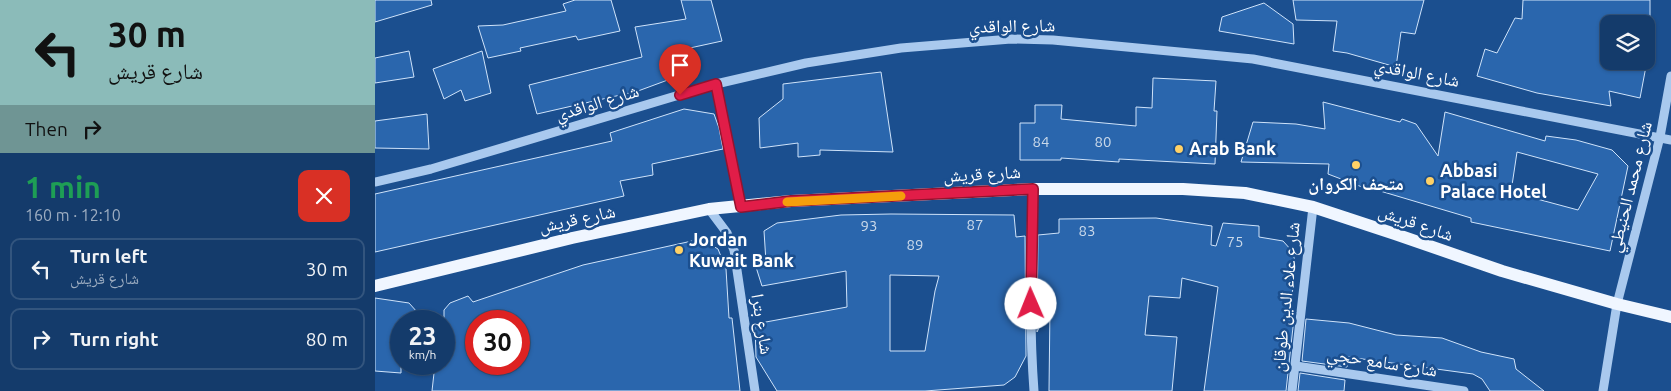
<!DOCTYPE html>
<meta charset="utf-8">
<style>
:root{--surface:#143b6b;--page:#214673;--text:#f1f3f6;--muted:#9dadc1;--line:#33557e}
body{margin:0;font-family:Ubuntu,"Noto Naskh Arabic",sans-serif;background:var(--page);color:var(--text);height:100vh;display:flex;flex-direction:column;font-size:19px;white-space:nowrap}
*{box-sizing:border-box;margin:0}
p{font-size:16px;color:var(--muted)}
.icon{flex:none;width:28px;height:28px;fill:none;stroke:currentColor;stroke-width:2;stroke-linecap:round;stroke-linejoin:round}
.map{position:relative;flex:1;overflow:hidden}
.drawer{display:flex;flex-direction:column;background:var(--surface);width:375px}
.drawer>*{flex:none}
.guide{background:#8bbbb9;color:#111;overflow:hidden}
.tools{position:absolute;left:1225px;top:15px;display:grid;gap:10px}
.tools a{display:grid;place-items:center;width:55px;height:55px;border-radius:10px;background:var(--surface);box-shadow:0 1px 4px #0004,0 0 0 1px var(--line);font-size:25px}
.speed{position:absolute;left:15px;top:310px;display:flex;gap:10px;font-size:25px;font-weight:700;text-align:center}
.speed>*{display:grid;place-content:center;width:65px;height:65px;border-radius:50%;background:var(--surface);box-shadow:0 1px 4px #0004,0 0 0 1px var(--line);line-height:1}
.speed small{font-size:12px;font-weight:400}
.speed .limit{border:8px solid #d22;background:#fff;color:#111}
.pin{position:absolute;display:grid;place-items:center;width:42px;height:42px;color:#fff;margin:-51px -21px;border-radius:50% 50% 50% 0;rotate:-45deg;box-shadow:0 0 5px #0007}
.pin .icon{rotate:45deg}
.me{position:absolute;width:55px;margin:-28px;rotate:359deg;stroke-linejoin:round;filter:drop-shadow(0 0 4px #0008)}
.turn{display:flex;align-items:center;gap:18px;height:105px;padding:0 25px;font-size:22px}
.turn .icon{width:65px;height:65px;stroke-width:2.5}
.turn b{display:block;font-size:35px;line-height:42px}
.then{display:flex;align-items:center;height:48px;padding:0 25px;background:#0003;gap:10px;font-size:19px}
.round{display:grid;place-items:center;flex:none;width:52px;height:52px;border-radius:10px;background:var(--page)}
.overview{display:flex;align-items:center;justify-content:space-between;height:85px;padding:0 25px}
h1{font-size:30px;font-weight:600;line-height:38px;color:#1e9e55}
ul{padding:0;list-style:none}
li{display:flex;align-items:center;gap:15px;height:62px;margin:0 10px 8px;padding:0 15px;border:2px solid var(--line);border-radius:10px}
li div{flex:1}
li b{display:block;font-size:19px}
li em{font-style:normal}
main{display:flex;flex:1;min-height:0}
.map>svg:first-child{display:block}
</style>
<main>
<section class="drawer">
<div class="guide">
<div class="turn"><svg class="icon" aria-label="left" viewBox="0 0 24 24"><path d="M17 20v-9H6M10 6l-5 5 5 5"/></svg><div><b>30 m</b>شارع قريش</div></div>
<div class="then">Then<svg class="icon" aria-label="right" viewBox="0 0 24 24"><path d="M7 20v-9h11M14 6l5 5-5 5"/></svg></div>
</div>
<div class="overview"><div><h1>1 min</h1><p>160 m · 12:10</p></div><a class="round" style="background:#d93025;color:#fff"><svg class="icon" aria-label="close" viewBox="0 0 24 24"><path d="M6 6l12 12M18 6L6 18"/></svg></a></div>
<ul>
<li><svg class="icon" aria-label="left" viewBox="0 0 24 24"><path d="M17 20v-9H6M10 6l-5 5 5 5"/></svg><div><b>Turn left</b><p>شارع قريش</p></div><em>30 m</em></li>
<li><svg class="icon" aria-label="right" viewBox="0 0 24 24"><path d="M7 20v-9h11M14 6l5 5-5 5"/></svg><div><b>Turn right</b></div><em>80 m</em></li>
</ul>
</section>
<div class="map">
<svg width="1296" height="391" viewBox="0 0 1296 391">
<rect width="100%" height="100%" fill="#1b4f8f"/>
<g fill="#2a66ad" stroke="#cfe3fa" fill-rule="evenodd">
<polygon points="0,0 56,0 57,5 0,22"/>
<polygon points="200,0 236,0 245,31 203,40 201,36 145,48 146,51 113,58 103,26 128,25 191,11 188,4"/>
<polygon points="306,0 336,0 347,41 301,51 309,74 263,91 162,114 154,85 267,57 260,27 311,19"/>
<polygon points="918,0 1049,0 1040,34 1026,32 1021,67 972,53 958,51 962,21 921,20"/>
<polygon points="1148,0 1275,0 1275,24 1234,24 1234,61 1272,61 1265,98 1234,91 1236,106 1162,93 1102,76 1110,49 1122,53 1140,18 1147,19"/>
<polygon points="889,3 918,24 919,44 844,31 847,17"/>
<polygon points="34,51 39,77 0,83 0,58"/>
<polygon points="107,51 116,93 90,101 86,90 69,99 58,69"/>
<polygon points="506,72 518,152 445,150 445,155 423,157 423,143 385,148 384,118 408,99 408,84"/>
<polygon points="778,78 841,81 839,111 842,111 840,164 744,159 744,162 686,158 686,160 645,160 645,123 660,123 660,105 687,105 686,119 761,126 761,107 777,108"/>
<path d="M948 102 1025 122 1027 119 1041 124 1063 156 1070 112 1170 141 1171 136 1201 140 1237 150 1253 166 1235 251 1096 222V218L995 188V190L953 174 954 164 866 162 878 122 921 124 950 129ZM1142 152 1223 174 1203 210 1136 192Z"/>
<polygon points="309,109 339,114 344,128 348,149 277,164 278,175 245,181 249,196 0,252 0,194 237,141 235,133"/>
<polygon points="52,114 54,149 0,148 0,121"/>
<path d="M516 214 639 215 641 237 650 236 651 356 640 377 629 385 550 391H402L381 357 380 324 472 307 471 271 387 286 380 264 391 262 389 231 402 223 466 215ZM515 275 564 276 560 291 550 351H515Z"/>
<polygon points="781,218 837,226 836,245 841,246 848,223 884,226 884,237 908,241 917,251 921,264 914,318 919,318 911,391 829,391 843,287 807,278 805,298 774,296 770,335 802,337 797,391 674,391 675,306 662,332 663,235 684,233 684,219"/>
<path d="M326 239 343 249 351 269 354 318H357L365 391H57L60 364H69V310L75 303 93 296 98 302 208 265ZM101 321H144V364H101Z"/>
<polygon points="0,298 34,303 43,313 33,321 26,321 26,373 0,371"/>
<polygon points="931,319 974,323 1021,335 1067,338 1106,352 1139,359 1141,369 1169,391 1115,391 1107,379 1098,374 973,357 972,367 927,361"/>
<polygon points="925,373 970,380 969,391 923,391"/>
</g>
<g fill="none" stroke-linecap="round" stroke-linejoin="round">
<g stroke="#a9c9ee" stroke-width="9">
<polyline points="341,84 366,207"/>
<polyline points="0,182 56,169 341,84 431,63 526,48 636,39 678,40 878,59 1296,140"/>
<path d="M657 189C656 257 654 324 659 391"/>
<polyline points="334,209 352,233 359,250 380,391"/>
<polyline points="921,366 1089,391"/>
<polyline points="917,391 938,207"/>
<polyline points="1228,391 1242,304 1285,137 1296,76"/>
</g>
<polyline stroke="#f0f6ff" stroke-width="12" points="0,286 197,238 334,209 416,201 657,189 808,189 870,193 938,207 1020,234 1127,271 1242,304 1296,317"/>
</g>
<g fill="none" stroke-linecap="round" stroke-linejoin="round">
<defs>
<polyline id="route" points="305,95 341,84 366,207 416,201 658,189 656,304"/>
</defs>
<use href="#route" stroke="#92132f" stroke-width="12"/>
<use href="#route" stroke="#e11d48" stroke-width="9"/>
<polyline stroke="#f59e0b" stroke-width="9" points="412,202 526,196"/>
</g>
<g fill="#ffd166" stroke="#1b4f8f" stroke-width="2">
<circle cx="804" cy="149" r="5"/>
<circle cx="981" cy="165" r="5"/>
<circle cx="1055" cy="181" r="5"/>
<circle cx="304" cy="250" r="5"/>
</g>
<g text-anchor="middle" stroke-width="5" stroke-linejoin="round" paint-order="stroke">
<g font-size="15" fill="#cad9ea">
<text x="666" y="147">84</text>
<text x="728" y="147">80</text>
<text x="600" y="230">87</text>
<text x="494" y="231">93</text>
<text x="712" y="236">83</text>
<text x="860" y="247">75</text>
<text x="540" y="250">89</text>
</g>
<g font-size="18" fill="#fff" stroke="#1b4f8f">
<text transform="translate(637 26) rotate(-1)" y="6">شارع الواقدي</text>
<text transform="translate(1042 73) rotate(11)" y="6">شارع الواقدي</text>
<text transform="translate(222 103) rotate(-17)" y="6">شارع الواقدي</text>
<text transform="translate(607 174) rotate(-3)" y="6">شارع قريش</text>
<text transform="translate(1255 187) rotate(-76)" y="6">شارع محمد الحنيطي</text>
<text transform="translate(202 219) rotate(-12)" y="6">شارع قريش</text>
<text transform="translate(1041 223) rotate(19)" y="6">شارع قريش</text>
<text transform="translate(911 297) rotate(-84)" y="6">شارع علاء الدين طوقان</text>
<text transform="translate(387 324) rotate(81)" y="6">شارع بترا</text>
<text transform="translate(1007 362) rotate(9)" y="6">شارع سامع حجي</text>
</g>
<g font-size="18" font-weight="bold" fill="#fff" stroke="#1b4f8f" text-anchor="start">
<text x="814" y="155">Arab Bank</text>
<text x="1065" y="177">Abbasi<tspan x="1065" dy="21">Palace Hotel</tspan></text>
<text x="981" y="190" text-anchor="middle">متحف الكروان</text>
<text x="314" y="246">Jordan<tspan x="314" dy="21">Kuwait Bank</tspan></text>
</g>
</g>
</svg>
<div class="tools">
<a><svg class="icon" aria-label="layers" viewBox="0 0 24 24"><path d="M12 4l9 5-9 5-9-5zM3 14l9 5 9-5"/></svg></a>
</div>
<div class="speed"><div>23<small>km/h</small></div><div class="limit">30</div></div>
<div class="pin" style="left:305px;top:95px;background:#d93025"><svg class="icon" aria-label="arrive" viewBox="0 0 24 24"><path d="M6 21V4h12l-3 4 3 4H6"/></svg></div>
<svg class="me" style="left:656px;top:304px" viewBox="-20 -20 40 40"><circle r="19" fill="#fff"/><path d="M0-13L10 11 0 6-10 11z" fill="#e11d48"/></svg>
</div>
</main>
